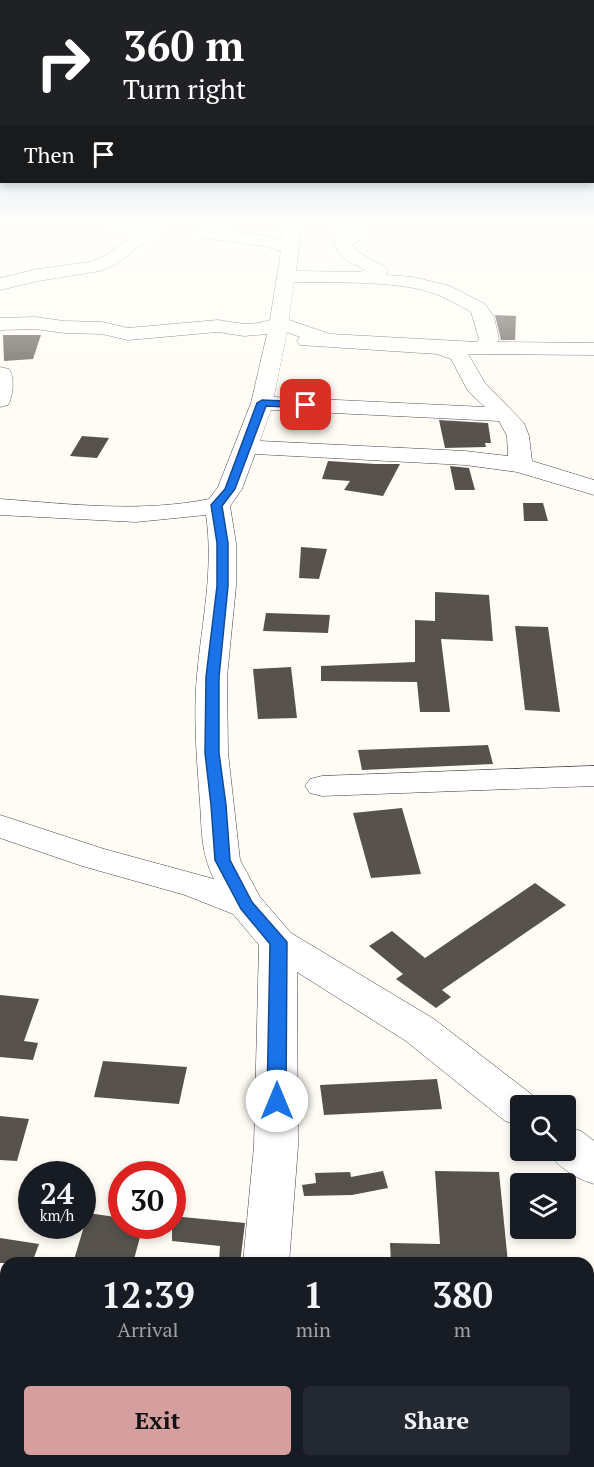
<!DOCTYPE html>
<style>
:root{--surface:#171b24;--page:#242831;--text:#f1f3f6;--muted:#9ea1a6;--accent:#d59fa0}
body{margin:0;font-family:"PT Serif",serif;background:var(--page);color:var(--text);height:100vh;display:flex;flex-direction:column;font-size:22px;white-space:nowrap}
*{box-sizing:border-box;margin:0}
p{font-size:20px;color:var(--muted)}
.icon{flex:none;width:33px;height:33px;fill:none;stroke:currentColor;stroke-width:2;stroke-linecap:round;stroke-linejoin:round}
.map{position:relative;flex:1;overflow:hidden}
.side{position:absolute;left:0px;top:1257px;width:594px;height:210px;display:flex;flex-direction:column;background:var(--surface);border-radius:18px 18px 0 0;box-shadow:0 3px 9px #0003}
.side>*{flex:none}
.hud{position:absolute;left:0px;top:0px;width:594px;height:183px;box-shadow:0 3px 9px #0003;background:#202124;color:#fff;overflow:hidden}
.buttons{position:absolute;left:510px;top:1095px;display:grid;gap:12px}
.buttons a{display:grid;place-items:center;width:66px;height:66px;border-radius:6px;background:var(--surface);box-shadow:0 3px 9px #0003;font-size:30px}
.speed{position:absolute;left:18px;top:1161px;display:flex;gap:12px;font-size:30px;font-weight:700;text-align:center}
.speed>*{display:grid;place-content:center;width:78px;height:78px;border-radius:50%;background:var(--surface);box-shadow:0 3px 9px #0003;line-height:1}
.speed small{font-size:15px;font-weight:400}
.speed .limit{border:9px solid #d22;background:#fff;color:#111}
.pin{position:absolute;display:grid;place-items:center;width:51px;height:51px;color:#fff;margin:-26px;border-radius:12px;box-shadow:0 3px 9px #0006}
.me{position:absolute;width:66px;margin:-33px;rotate:0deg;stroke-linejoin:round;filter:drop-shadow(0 0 4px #0008)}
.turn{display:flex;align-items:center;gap:21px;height:126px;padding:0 24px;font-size:27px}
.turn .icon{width:78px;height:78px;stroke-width:2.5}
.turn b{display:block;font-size:42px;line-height:51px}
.then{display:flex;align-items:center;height:57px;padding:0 24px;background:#0003;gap:12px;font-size:22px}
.eta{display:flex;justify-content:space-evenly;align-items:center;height:102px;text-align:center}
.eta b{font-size:36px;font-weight:700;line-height:42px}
.button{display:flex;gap:12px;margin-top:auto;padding:12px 24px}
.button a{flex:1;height:69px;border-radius:6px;background:var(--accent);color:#111;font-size:24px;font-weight:700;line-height:69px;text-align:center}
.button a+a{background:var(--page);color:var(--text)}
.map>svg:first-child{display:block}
</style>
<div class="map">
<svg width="594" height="1467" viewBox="0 0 594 1467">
<rect width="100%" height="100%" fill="#fefcf4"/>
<g fill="#57524d">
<polygon points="495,315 516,316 515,340 501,340"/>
<polygon points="3,335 41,335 33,359 4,361"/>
<polygon points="439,420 488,423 491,443 485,443 486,447 445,448"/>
<polygon points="82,436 109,438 97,458 70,456"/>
<polygon points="328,461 375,464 400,464 383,496 344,490 350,481 322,479"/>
<polygon points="450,466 469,468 475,490 455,490"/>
<polygon points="523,503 543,503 548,521 524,521"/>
<polygon points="301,547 327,549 319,579 299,578"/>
<polygon points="435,592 489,595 493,641 441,639 450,712 420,712 417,682 321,681 321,666 415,662 415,620 435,621"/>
<polygon points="266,613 330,615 328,633 263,631"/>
<polygon points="515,626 548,627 560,712 525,710"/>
<polygon points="291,667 297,718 258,719 253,669"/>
<polygon points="488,745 493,764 362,770 358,750"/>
<polygon points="402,808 421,874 371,878 353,813"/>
<polygon points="535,883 566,905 442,990 451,997 436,1008 396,979 403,974 369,946 392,931 425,958"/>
<polygon points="0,995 39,999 24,1041 38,1043 33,1060 0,1057"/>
<polygon points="103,1061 187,1067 179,1104 94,1097"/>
<polygon points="437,1079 442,1109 324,1115 320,1085"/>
<polygon points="0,1116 29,1119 17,1161 0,1160"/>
<polygon points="383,1171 388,1188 352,1195 304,1196 302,1185 316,1183 315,1173 350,1172 351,1177"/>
<polygon points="435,1171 499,1172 508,1263 391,1263 390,1243 440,1244"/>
<polygon points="88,1213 122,1218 122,1226 143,1226 133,1263 73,1263"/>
<polygon points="172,1216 245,1223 240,1263 219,1263 220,1246 172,1241"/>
<polygon points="0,1238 39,1244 32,1263 0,1263"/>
</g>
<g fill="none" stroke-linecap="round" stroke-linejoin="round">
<defs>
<g id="minor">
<polygon points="109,222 173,222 116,264 100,271 38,281 0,290 0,278 38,269 90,262 104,256 143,230 117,227"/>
<path d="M286 222H302L296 271 360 272 365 270 346 260 332 244 350 231 332 226 330 222H360L371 232 352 245 358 252 385 267 388 271 386 275 413 277 450 286 485 304 494 317 499 339 497 342 594 343V355L468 354 485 383 524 423 529 436 532 461 594 480V495L517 472 465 465 255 454 242 489 230 506 236 543V586L227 677 228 753 240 860 260 897 291 933 434 1019 535 1097 539 1106H520V1126L505 1121 406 1041 297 972 298 1146 289 1263H243L254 1146 259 945 233 914 185 895 82 866 0 838V815L104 849 214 879C201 853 202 833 200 803 197 761 193 717 197 675 202 621 214 569 206 515L136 522 0 515V499C70 504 140 513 209 499L218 487 251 403 267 334 244 336 218 332 128 340 102 334 64 333 35 329 0 330V318L35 317 64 321 102 322 128 328 218 320 244 324 259 323 270 320 281 251 264 246 206 238 200 237 197 233 200 229 206 228 267 236 283 240ZM294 282C334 283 403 280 438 295 449 299 460 306 471 312L479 339 477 342 330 334 289 320ZM287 332 300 337 297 341 300 345 437 354 451 359 468 391 485 407 274 397ZM271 410 499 421 507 436 508 456 465 451 260 441Z"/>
<path d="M0 367 9 369C15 377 13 397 8 405L0 407Z"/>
<polygon points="594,766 594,786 322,796 310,793 305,786 310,779 322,776"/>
<path d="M566 1126 581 1131 594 1141V1184C577 1179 556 1167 548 1150H566Z"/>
<rect x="222" y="1461" width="52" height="6"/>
</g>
</defs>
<use href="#minor" stroke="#434343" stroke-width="1"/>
<use href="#minor" fill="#fff" fill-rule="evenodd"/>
</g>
<linearGradient id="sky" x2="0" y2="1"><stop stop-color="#97c3eb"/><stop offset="0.52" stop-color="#fffefa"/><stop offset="1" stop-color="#fffefa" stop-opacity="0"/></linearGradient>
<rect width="594" height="427" fill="url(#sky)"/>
<polygon fill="#1a73e8" stroke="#114b97" stroke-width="1.5" points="262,400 306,402 311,405 306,408 266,406 235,489 222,506 228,543 228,586 219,677 219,753 226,805 230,860 252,902 287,942 286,1101 283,1106 277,1108 270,1106 267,1101 270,944 241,909 215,860 211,805 205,753 206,677 217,586 217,543 211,505 225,489 257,403"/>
</svg>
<div class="buttons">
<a><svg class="icon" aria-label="search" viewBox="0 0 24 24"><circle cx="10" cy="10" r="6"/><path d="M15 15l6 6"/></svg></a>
<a><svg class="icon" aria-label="layers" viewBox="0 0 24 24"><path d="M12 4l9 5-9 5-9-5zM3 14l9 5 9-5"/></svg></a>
</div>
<div class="speed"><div>24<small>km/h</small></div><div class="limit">30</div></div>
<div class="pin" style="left:306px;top:405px;background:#d93025"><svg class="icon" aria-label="arrive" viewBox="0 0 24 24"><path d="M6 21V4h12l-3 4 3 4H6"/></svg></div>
<svg class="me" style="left:277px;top:1101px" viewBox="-20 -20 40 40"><circle r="19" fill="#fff"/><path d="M0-13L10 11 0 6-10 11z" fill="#1a73e8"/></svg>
<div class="hud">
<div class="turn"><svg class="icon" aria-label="right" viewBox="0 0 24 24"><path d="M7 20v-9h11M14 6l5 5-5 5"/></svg><div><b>360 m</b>Turn right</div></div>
<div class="then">Then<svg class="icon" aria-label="arrive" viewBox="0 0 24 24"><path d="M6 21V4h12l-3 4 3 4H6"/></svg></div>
</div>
<section class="side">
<div class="eta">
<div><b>12:39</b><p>Arrival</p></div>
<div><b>1</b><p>min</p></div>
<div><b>380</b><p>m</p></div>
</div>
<div class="button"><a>Exit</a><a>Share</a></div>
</section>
</div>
